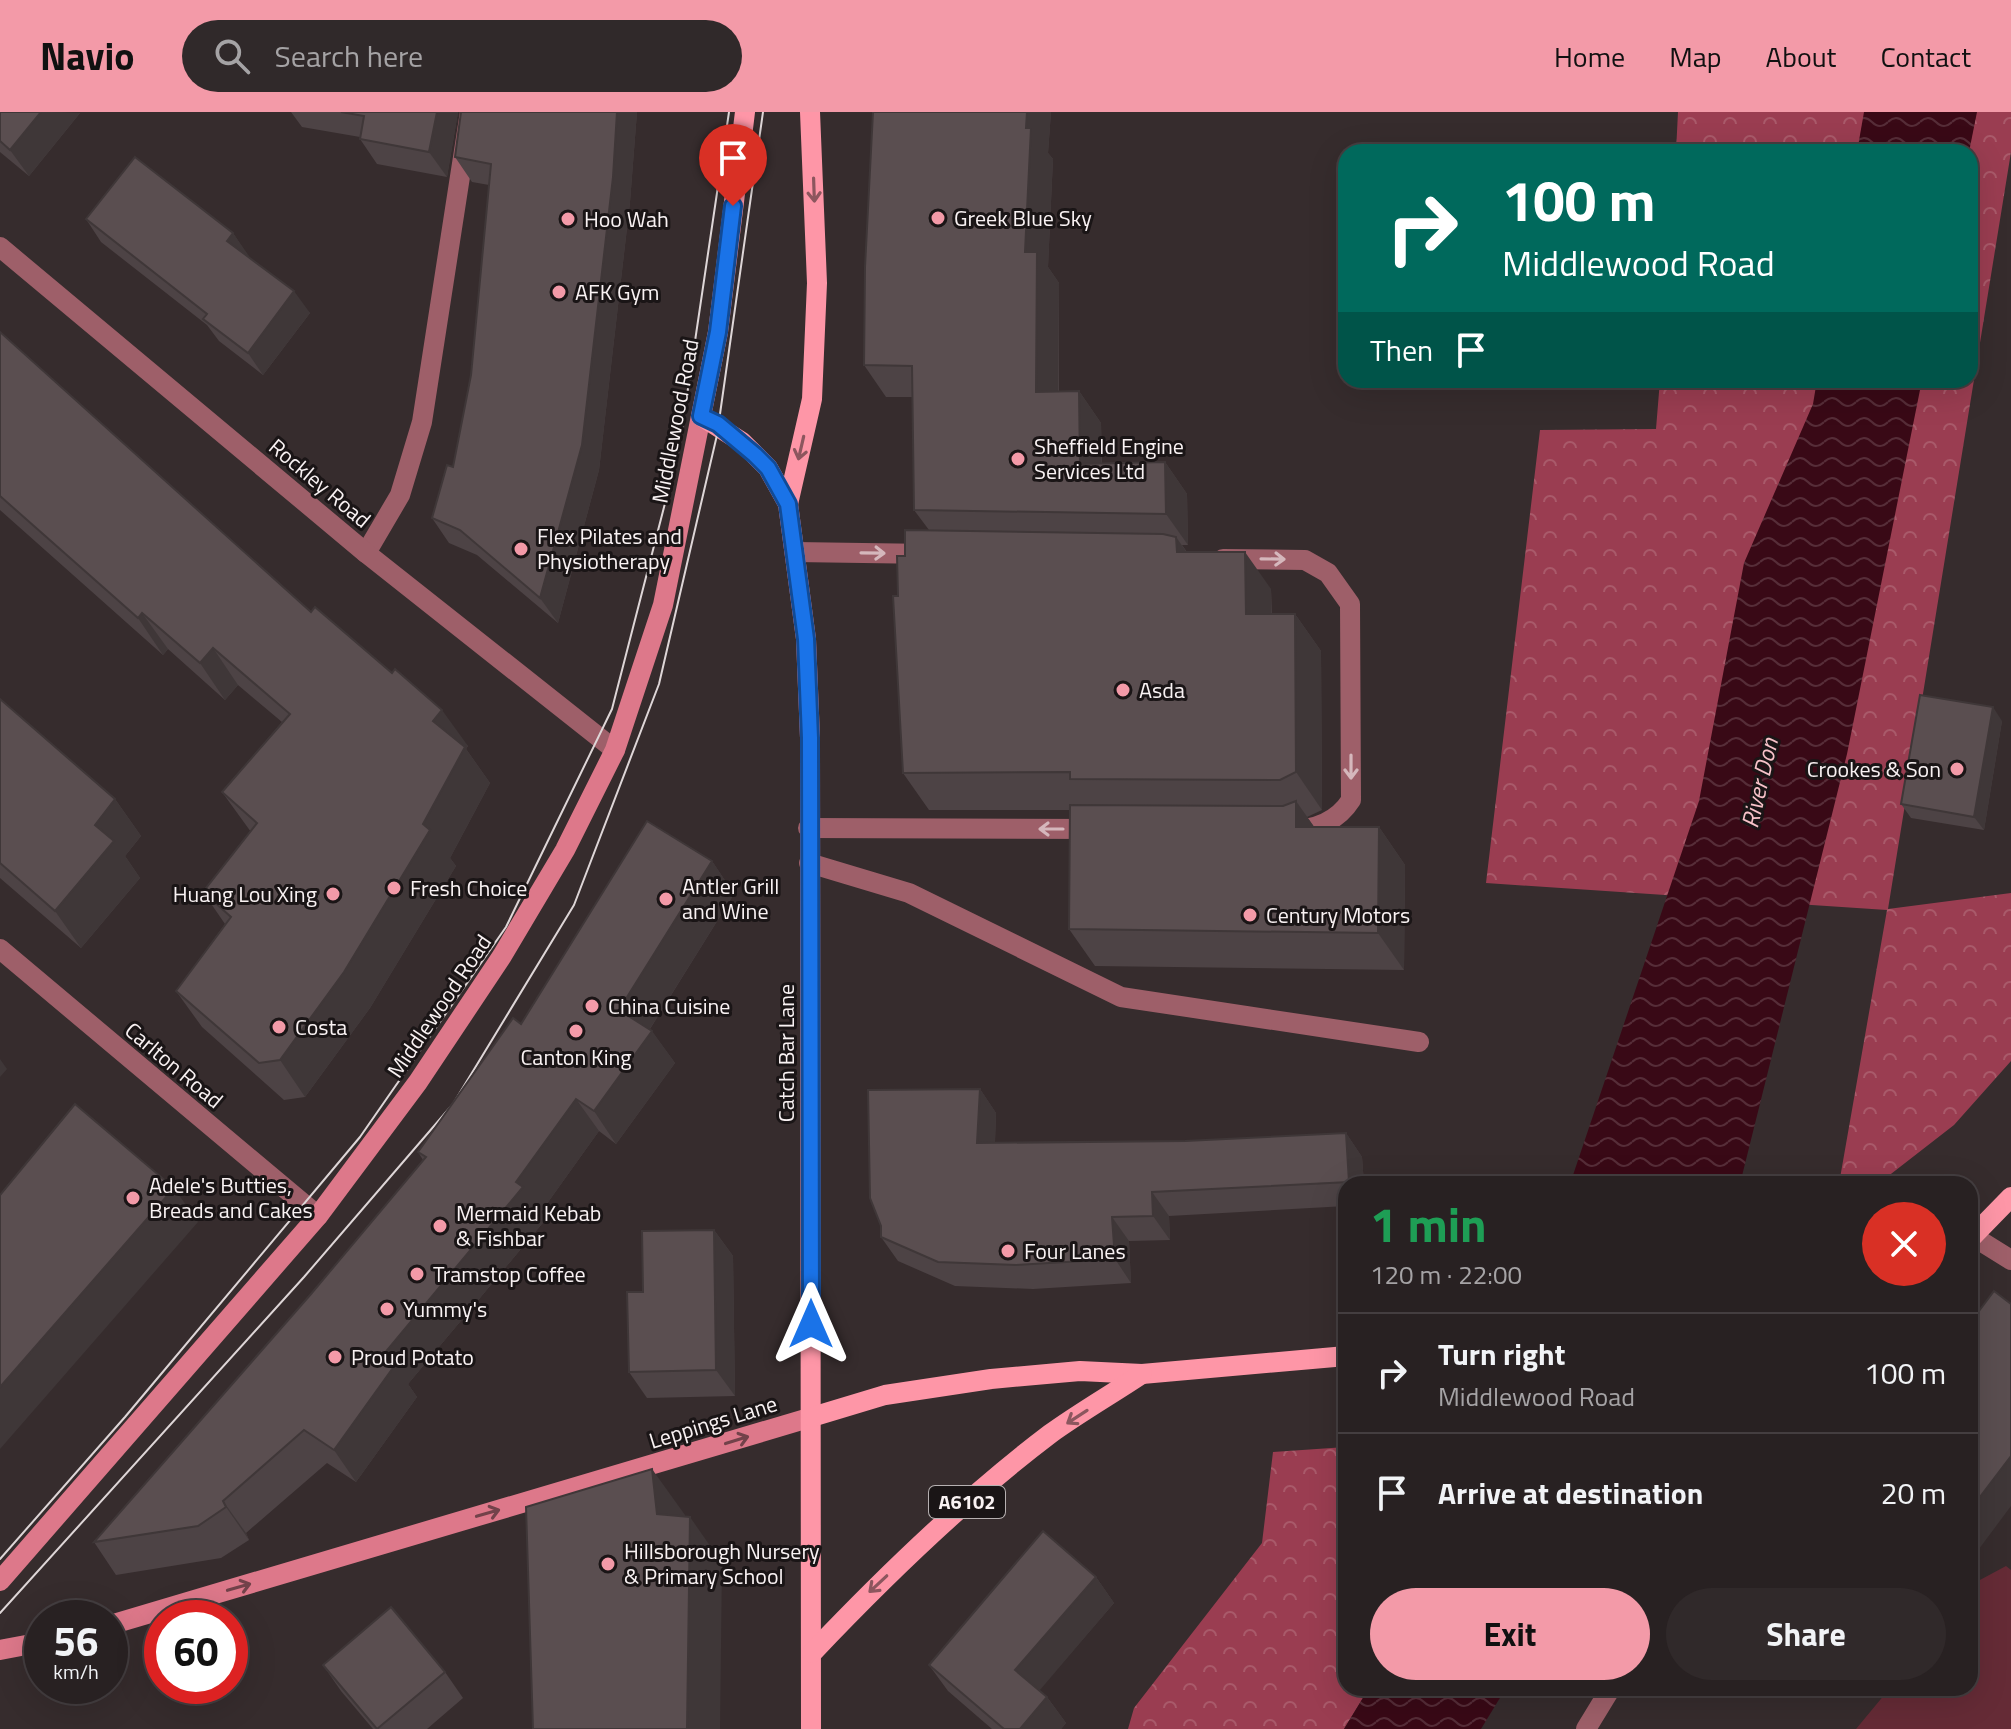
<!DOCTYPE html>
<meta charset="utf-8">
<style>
:root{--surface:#282122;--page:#30292a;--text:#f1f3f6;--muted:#a5a3a5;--line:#443e40;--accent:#f39aa8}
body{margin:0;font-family:"Titillium Web",sans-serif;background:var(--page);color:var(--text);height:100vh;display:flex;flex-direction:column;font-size:30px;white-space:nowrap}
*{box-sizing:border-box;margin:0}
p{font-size:26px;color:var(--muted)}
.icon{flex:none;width:44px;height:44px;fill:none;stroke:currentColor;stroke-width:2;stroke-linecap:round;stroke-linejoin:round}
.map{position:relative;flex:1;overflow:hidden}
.details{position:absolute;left:1338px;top:1064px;width:640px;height:520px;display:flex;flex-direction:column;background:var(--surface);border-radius:24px;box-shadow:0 8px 32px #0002,0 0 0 2px var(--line)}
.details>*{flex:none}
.hud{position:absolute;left:1338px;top:32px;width:640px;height:244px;border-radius:24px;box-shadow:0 8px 32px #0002,0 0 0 2px var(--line);background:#00695c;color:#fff;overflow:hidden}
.speed{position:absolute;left:24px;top:1488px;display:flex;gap:16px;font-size:40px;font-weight:700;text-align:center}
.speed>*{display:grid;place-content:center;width:104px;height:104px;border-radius:50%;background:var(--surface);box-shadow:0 8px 32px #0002,0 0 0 2px var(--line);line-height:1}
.speed small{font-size:20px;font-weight:400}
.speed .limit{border:12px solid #d22;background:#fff;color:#111}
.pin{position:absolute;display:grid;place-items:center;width:68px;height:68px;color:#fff;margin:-82px -34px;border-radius:50% 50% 50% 0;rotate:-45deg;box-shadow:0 0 8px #0007}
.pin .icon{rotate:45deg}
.me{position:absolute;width:88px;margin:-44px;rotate:0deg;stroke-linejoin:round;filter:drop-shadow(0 0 6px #0008)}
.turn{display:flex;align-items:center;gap:28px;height:168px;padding:0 32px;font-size:36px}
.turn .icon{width:104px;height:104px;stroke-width:2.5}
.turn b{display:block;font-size:56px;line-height:68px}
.then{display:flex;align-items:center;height:76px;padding:0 32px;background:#0003;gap:16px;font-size:30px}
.round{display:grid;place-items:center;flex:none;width:84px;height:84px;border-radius:42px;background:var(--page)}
.headline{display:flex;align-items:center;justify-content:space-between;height:136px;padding:0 32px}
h1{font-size:48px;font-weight:700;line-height:60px;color:#1e9e55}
.primary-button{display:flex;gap:16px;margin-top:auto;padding:16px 32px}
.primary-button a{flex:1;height:92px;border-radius:48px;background:var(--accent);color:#111;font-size:32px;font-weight:700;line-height:92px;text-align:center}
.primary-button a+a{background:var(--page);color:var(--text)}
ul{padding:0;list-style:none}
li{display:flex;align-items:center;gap:24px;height:120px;padding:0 32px;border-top:2px solid var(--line)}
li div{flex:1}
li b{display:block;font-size:30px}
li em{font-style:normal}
header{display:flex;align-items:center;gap:48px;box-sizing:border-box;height:112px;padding:0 40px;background:var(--accent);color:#111}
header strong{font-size:38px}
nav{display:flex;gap:44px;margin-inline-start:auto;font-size:28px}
.search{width:560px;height:72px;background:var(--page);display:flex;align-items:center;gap:20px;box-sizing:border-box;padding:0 28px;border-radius:44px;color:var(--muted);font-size:30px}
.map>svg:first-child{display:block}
</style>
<header>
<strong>Navio</strong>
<div class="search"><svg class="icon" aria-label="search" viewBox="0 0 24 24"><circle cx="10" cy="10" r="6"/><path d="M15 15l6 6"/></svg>Search here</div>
<nav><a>Home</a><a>Map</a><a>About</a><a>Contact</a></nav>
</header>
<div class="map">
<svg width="2011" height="1617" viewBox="0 0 2011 1617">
<defs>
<pattern id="forest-crowns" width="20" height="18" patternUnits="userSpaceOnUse" patternTransform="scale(2)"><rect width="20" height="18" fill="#9a3d51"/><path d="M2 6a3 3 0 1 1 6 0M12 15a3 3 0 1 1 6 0" fill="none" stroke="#a95a6a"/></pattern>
<pattern id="water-waves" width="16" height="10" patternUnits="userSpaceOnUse" patternTransform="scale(2)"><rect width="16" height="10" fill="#390916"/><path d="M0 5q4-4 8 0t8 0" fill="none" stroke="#562d38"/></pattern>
</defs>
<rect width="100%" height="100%" fill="#362c2d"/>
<polygon fill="#652b36" points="2006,1454 2011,1458 2011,1617 1856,1617 1890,1576 1970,1576 1970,1479 1978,1469"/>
<g fill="url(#forest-crowns)">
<polygon points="1678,0 2011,0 2011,40 1888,797 2011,781 2011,949 1954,1013 1878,1072 1839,1072 1887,798 1486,771 1540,318 1656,317 1660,268 1970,268 1970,40 1676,40"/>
<polygon points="1346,1335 1346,1576 1369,1576 1344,1617 1128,1617 1134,1596 1262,1431 1273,1340"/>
</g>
<g fill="url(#water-waves)">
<polygon points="1864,0 1977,0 1969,40 1857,40"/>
<polygon points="1817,268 1922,268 1847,642 1740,1072 1570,1072 1699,689 1744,451 1813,292"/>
<polygon points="1369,1576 1506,1576 1481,1617 1344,1617"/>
</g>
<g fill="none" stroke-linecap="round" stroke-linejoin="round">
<g stroke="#9e5f69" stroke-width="20">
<polyline points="795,440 931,442"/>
<polyline points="366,441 400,383 422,310 470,0"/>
<path d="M1223 447 1305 448 1328 461 1350 492 1351 688C1337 710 1315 718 1289 718"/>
<polyline points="808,716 1097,717"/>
<polyline points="809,751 909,781 1121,885 1419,930"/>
<polyline points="1586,1617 1611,1576"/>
</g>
<g stroke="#9e5f69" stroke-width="20">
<polyline points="0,135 366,441 615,638"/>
<polyline points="0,837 318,1104"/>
<polyline points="1974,1125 2011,1148"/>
</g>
<g stroke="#dd788a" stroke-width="20">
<polyline points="0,1469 318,1104 418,970 502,844 565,738 615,638 663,493 701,304"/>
<polyline points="110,1513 812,1305"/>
<polyline points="0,1538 42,1530"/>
</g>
<g stroke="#fe96a7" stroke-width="20">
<polyline points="745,0 718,220 701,304 742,330 768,356 788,392 806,527 810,626 811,1617"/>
<polyline points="788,392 812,287 817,171 810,0"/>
<polyline points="1970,1127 2011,1085"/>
<polyline points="812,1305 885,1283 991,1267 1080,1259 1142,1262 1346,1244"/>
<path d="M812 1541C886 1463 964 1387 1050 1322 1079 1301 1112 1282 1142 1262"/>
</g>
<g stroke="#ded6d7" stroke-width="2">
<polyline points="0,1447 125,1305 360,1025 506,815 612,597 679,337 729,0"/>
<polyline points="0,1501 304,1165 453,992 574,793 659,572 717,323 763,0"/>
</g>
</g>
<g fill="#4d4345">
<polygon points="0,0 80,1 29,64 0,40"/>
<polygon points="291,0 458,0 447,65 377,52 360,27 360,25 302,15"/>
<polygon points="637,0 630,90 599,358 558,511 477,443 449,431 432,406 453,355 471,263 489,73 472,70 455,45"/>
<polygon points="873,0 1051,0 1048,41 1053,47 1048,155 1059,171 1059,279 1079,279 1101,311 1102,351 1165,350 1187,382 1188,433 1182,433 1187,440 1271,477 1272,502 1295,502 1321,539 1322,698 1307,705 1314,715 1379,715 1405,753 1404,858 1095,854 1069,817 1070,698 929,698 903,661 898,484 905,444 929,418 914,398 912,285 886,285 864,253"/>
<polygon points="86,107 233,121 248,144 310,201 263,263 219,229 207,213 101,130"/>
<polygon points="0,220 311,500 468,634 466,637 490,671 450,746 456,754 370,896 305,985 284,988 202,915 176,879 225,812 203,780 251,720 222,680 282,610 238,573 225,588 168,537 163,543 0,398"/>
<polygon points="0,587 115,687 141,724 125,744 140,766 81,836 0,766"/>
<polygon points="2002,609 1984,718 1911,706 1901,692"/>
<polygon points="712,749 734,782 650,917 675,951 616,1032 599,1019 541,1100 546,1107 408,1272 417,1285 356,1370 327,1351 246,1421 249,1428 221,1446 116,1463 94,1430 311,1182 423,1048 418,1040 521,912"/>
<polygon points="980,977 996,1001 995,1030 1185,1029 1346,1021 1362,1045 1364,1072 1346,1072 1346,1094 1169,1104 1170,1128 1129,1129 1131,1171 1033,1177 955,1174 898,1149 881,1125 881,1114"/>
<polygon points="714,1118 733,1144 735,1284 647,1286 629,1260 643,1180"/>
<polygon points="1096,1465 1114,1491 1039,1578 1047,1585 1066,1611 1061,1617 992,1617 948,1579 929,1553"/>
<polygon points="323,1553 445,1560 463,1586 427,1617 373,1617 341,1579"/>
</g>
<g fill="#3f3738">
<polygon points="41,0 80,1 29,64 10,38"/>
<polygon points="437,0 458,0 447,65 429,40"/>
<polygon points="617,0 637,0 630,90 599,358 558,511 540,486"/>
<polygon points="1027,0 1051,0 1048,41 1053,47 1048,155 1059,171 1058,311 1036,280 1025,140"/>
<polygon points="233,121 249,144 243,151 227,129"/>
<polygon points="294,179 310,201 263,263 248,241"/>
<polygon points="1079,279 1101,311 1102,383 1080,352"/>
<polygon points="1165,350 1187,382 1188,433 1166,402"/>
<polygon points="1176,425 1202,462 1177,440"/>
<polygon points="1245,440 1271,477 1272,540 1246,502"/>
<polygon points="142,501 168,537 163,543 138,506"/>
<polygon points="1295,502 1321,539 1322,698 1296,660"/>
<polygon points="213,536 238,573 225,588 200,551"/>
<polygon points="1993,595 2002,609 1984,718 1974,705"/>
<polygon points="442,598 468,634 466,637 490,671 450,746 456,754 370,896 305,985 280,948 423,712 433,609"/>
<polygon points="115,687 141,724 125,744 140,766 81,836 55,799 95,713"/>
<polygon points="1296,689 1322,726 1296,715"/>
<polygon points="1379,715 1405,753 1404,858 1378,821"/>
<polygon points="712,749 734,782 641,931 619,898"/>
<polygon points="652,919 675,951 616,1032 594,999"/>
<polygon points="0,947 7,957 0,965"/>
<polygon points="980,977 996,1001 994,1054 977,1031"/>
<polygon points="576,987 599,1019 541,1100 546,1107 408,1272 417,1285 356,1370 334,1338 383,1243 516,1070"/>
<polygon points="1346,1021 1362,1045 1364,1072 1350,1072 1349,1070"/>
<polygon points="174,1076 198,1110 0,1337 0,1275"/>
<polygon points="1152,1080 1169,1104 1170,1128 1153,1104"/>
<polygon points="1112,1105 1129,1129 1131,1171 1115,1147"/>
<polygon points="714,1118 733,1144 735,1284 716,1258"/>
<polygon points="2011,1344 2011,1394 1970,1449 1970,1398"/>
<polygon points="652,1357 685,1403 689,1449 657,1402"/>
<polygon points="223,1389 246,1421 249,1428 226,1395"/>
<polygon points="690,1405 722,1451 720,1617 687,1617"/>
<polygon points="1096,1465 1114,1491 1034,1585 1015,1558"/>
<polygon points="1047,1585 1066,1611 1061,1617 1020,1617"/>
</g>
<g fill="#5a4e50" stroke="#3f3738" stroke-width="2">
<polygon points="0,0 41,0 10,38 0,29"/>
<polygon points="341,0 437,0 429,40 360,27 364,4"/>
<polygon points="461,0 617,0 613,65 582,333 540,486 460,418 432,406 447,353 453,355 471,263 491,52 455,45"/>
<polygon points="873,0 1027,0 1026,16 1031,16 1025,140 1037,140 1036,280 1079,279 1080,352 1165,350 1166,402 914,398 912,254 864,253 865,155"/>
<polygon points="135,45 233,121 227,129 294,179 248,241 203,207 207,202 86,107"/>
<polygon points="0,220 311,500 315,495 392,561 395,557 442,598 433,609 465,635 423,712 430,718 344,860 280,948 259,951 176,879 231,805 203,780 257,711 222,680 290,602 213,536 200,551 142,501 138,506 0,384"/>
<polygon points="905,418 1163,422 1176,425 1177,440 1245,440 1246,502 1295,502 1296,660 1280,668 1070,667 1070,660 903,661 893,484 898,484 897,444 905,444"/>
<polygon points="1920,583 1993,595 1974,705 1901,692"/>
<polygon points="0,587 115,687 95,713 114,729 55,799 0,751"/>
<polygon points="1296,689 1296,715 1379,715 1378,821 1069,817 1070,693 1283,694"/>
<polygon points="647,709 712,749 619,898 652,919 594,999 576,987 516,1070 523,1075 383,1243 395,1253 334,1338 304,1318 223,1389 226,1395 198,1414 94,1430 311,1182 426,1045 418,1040 513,906 521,912"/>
<polygon points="980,977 977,1031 1185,1029 1346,1021 1349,1070 1152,1080 1153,1104 1112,1105 1115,1147 1016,1153 938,1150 881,1125 881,1114 870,1086 868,978"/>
<polygon points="75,992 174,1076 0,1275 0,1083"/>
<polygon points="714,1118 716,1258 629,1260 627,1180 643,1180 642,1119"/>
<polygon points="1994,1179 2011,1192 2011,1344 1970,1398 1970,1211"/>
<polygon points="652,1357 657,1402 690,1405 687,1617 533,1617 526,1395"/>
<polygon points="1043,1419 1096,1465 1015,1558 1047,1585 1020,1617 1004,1617 929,1553"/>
<polygon points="391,1495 445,1560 377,1617 323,1553"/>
</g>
<defs><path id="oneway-shaft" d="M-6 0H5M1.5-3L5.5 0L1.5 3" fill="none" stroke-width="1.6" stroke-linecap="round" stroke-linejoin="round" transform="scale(2)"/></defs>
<g stroke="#8c565e">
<use href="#oneway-shaft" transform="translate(814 78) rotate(88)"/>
<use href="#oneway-shaft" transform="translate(801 336) rotate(103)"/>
<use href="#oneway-shaft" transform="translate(1077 1305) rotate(147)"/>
<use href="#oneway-shaft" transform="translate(878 1472) rotate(137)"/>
</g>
<g stroke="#d5b7bc">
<use href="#oneway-shaft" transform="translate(873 441) rotate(1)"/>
<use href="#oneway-shaft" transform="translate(1273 447) rotate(1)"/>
<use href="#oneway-shaft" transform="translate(1351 655) rotate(90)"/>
<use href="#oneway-shaft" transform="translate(1051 717) rotate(-180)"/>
</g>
<g stroke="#72424a">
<use href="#oneway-shaft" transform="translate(737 1328) rotate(-17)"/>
<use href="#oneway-shaft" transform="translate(488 1401) rotate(-16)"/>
<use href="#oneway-shaft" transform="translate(239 1475) rotate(-16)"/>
</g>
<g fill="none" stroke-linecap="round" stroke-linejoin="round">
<defs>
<polyline id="route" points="733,94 718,220 701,304 718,312 755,343 768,356 788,392 806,527 810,626 811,1212"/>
</defs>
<use href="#route" stroke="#114b97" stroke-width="20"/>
<use href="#route" stroke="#1a73e8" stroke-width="14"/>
</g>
<g fill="#f39aa8" stroke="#1a1516" stroke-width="3">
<circle cx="938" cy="106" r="8"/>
<circle cx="568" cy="107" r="8"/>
<circle cx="559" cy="180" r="8"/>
<circle cx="1018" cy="347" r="8"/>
<circle cx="521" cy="437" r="8"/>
<circle cx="1123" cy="578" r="8"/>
<circle cx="1957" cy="657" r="8"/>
<circle cx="394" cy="776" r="8"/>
<circle cx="333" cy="782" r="8"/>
<circle cx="666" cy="787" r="8"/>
<circle cx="1250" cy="803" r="8"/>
<circle cx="592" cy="894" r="8"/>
<circle cx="279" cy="915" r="8"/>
<circle cx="576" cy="919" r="8"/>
<circle cx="133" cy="1086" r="8"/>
<circle cx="440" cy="1114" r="8"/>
<circle cx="1008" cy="1139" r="8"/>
<circle cx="417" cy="1162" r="8"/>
<circle cx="387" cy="1197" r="8"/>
<circle cx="335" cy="1245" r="8"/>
<circle cx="608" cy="1452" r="8"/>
</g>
<g text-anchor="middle" stroke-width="6" stroke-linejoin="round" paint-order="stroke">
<rect fill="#1a1516" stroke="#b6b0b1" stroke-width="2" x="929" y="1374" width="76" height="32" rx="6"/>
<g font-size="20" font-weight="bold" fill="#f9f2f3">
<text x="967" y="1397">A6102</text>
</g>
<g font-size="22" fill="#f9f2f3" stroke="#1a1516" text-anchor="start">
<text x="954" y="114">Greek Blue Sky</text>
<text x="584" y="115">Hoo Wah</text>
<text x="575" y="188">AFK Gym</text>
<text x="1034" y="342">Sheffield Engine<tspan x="1034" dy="25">Services Ltd</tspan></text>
<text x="537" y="432">Flex Pilates and<tspan x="537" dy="25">Physiotherapy</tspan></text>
<text x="1139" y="586">Asda</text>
<text x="1941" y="665" text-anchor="end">Crookes &amp; Son</text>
<text x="682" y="782">Antler Grill<tspan x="682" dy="25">and Wine</tspan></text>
<text x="410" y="784">Fresh Choice</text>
<text x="317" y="790" text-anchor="end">Huang Lou Xing</text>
<text x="1266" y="811">Century Motors</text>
<text x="608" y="902">China Cuisine</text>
<text x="295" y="923">Costa</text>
<text x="576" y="953" text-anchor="middle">Canton King</text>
<text x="149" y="1081">Adele's Butties,<tspan x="149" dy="25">Breads and Cakes</tspan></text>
<text x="456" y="1109">Mermaid Kebab<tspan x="456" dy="25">&amp; Fishbar</tspan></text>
<text x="1024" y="1147">Four Lanes</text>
<text x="433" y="1170">Tramstop Coffee</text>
<text x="403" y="1205">Yummy's</text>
<text x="351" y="1253">Proud Potato</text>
<text x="624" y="1447">Hillsborough Nursery<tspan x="624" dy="25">&amp; Primary School</tspan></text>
</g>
<g font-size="22" fill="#f9f2f3" stroke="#1a1516">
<text transform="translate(675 309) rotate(-79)" y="8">Middlewood Road</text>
<text transform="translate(320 371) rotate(40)" y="8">Rockley Road</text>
<text transform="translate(439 894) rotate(-56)" y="8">Middlewood Road</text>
<text transform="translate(786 941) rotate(-90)" y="8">Catch Bar Lane</text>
<text transform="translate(174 953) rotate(40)" y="8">Carlton Road</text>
<text transform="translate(713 1310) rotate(-17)" y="8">Leppings Lane</text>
</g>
<g font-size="24" font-style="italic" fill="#f8c2c9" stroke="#1a1516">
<text transform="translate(1760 671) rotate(-77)" y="8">River Don</text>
</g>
</g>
</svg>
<div class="speed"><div>56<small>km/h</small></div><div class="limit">60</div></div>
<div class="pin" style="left:733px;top:94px;background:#d93025"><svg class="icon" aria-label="arrive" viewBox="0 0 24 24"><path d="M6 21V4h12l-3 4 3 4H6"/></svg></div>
<svg class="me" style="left:811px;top:1212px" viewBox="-20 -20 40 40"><path d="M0-17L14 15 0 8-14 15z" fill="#1a73e8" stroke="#fff" stroke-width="4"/></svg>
<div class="hud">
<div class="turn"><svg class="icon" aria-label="right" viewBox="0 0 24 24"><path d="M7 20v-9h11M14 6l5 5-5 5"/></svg><div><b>100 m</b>Middlewood Road</div></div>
<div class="then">Then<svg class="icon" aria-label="arrive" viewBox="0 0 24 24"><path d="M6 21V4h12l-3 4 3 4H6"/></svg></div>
</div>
<section class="details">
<div class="headline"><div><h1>1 min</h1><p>120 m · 22:00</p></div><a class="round" style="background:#d93025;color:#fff"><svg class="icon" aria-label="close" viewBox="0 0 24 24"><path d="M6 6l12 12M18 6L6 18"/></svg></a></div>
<ul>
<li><svg class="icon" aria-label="right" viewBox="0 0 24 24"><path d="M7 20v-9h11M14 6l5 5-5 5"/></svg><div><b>Turn right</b><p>Middlewood Road</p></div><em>100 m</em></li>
<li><svg class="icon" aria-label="arrive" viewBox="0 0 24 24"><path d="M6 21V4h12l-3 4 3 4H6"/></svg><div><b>Arrive at destination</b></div><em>20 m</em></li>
</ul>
<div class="primary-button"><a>Exit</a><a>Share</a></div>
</section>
</div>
